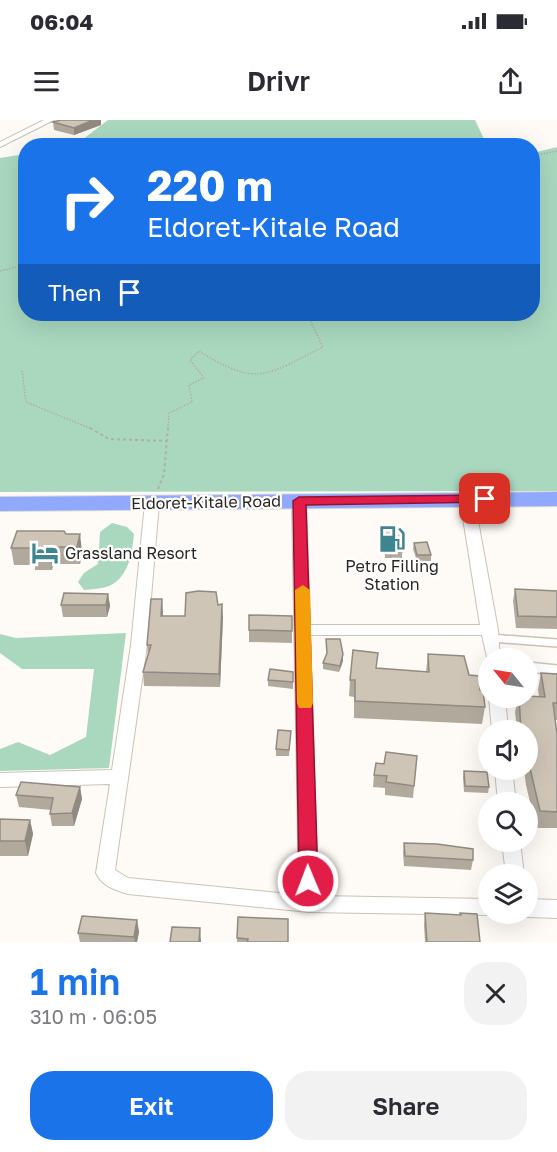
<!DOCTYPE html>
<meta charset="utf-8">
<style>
:root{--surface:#fff;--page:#f2f2f3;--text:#2b2b33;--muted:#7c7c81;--accent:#1a73e8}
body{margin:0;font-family:"Golos Text",sans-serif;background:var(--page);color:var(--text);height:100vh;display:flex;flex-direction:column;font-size:22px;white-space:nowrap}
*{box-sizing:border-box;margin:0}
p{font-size:20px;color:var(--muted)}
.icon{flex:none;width:33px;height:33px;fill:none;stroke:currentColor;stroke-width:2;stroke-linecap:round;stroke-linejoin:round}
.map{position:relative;height:822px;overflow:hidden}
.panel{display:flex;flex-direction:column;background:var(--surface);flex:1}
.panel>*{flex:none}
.hud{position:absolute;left:18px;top:18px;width:522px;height:183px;border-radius:24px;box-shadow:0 6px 24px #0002;background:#1a73e8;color:#fff;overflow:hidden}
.needle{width:39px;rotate:300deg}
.buttons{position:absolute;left:478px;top:528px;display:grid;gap:12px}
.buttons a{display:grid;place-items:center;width:60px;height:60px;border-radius:50%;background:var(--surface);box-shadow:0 6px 24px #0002;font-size:30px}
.pin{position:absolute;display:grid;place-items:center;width:51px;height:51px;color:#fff;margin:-26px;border-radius:12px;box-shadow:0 3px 9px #0006}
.me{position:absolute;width:66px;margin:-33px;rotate:359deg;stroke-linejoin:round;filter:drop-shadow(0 0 4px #0008)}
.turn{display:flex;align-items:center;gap:21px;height:126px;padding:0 30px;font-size:27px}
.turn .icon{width:78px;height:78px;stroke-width:2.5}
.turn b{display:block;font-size:42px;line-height:51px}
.then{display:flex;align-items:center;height:57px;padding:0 30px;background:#0003;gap:12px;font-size:22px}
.round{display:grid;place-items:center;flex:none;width:63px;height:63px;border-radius:24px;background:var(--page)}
.headline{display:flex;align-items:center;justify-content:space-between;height:102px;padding:0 30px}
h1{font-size:36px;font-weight:600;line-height:45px;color:var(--accent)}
.action{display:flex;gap:12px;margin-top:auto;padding:12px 30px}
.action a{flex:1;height:69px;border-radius:24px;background:var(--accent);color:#fff;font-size:24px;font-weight:600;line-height:69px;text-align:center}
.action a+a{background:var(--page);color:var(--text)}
.status{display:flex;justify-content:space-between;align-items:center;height:42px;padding:0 30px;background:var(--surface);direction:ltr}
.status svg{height:16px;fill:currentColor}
header{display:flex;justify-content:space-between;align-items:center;height:78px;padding:0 30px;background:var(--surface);font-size:27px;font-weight:600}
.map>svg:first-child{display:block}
</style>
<div class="status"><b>06:04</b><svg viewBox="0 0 49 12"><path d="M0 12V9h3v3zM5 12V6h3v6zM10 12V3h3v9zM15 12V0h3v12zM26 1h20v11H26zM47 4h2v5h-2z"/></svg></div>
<header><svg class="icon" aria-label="menu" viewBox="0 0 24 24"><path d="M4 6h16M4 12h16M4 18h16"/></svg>Drivr<svg class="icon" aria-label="share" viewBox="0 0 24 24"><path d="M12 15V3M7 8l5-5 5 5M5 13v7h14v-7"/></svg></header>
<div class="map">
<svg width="557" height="822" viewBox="0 0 557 822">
<rect width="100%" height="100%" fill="#fefaf5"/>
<g fill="#a9d8bf">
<polygon points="108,0 475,0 487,25 65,25 78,23"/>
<polygon points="557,27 557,371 0,372 0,38 25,34 26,194 532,194 533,33"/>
<path d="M112 403 127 407 134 414C132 433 129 457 109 466 102 469 92 469 84 470L78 462 84 453 98 444 100 412Z"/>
<polygon points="126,513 109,648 0,651 0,629 18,622 50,635 86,617 94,549 22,549 0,533 0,514 16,518"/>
</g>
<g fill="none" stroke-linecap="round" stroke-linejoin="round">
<defs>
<polyline id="lane-far1" points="491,518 557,523"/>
<polyline id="lane" points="528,547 557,550"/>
<g id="street">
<polygon points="44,0 54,0 0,27 0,22"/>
<path d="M467 375 474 379 498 510 500 538H489L488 542 482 515H310L318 776 489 779V794H494L489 795 309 792 128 774C115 770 102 766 96 753L110 664 0 667V653L112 650 131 525 145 383 152 379 157 380 159 383 147 525 115 750 128 758 299 775 292 381 299 377 306 381 310 505H480L460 379Z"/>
<polygon points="489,578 505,578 508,610 492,610"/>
<polygon points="495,650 512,650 516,682 498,682"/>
<polygon points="502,722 520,722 524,754 506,754"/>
<polygon points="528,779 557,780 557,798 528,797 521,794 528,794"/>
</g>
<polygon id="highway" points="557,372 557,386 0,391 0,377"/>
</defs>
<use href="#lane-far1" stroke="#ccc2b5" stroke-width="10"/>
<use href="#lane" stroke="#ccc2b5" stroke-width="12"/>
<use href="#street" stroke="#ccc2b5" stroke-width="2"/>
<use href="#highway" stroke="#d8d8d7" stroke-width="2"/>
<g stroke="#b1ada8" stroke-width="1.5" stroke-dasharray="1.5 1.5" stroke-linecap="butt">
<polyline points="532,36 557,31"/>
<polyline points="0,151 26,145"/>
<polyline points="22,251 26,282 92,309"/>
<path d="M168 309 169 293 192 282 189 265 204 258 190 240 199 231C258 268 266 255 323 227L307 194"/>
</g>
<g stroke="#b1ada8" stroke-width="2" stroke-dasharray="3 3" stroke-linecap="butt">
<polyline points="90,308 109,319 167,321"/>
<polyline points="158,369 164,354 168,308"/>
</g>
<use href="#lane-far1" stroke="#fff" stroke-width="7"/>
<use href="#lane" stroke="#fff" stroke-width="9"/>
<use href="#street" fill="#fff" fill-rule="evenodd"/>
<use href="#highway" fill="#91a9fc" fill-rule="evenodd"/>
</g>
<g fill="#b2a99d">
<polygon points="53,2 101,5 74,15 54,10"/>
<polygon points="383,408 402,432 402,438 385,438"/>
<polygon points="66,414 82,431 80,444 53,444 52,450 35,450 35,445 14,445 11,428"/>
<polygon points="414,423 431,435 431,441 417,441 413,429"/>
<polygon points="515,469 557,471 557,509 516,508 513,481"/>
<polygon points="108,474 110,486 107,497 63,497 61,485"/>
<polygon points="218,485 223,497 220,567 144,566 143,552 148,537 147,525 163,492 163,496 185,496"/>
<polygon points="292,496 292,523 249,522 249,510"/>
<polygon points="428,534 469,555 480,570 485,587 482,604 354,598 354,577 349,576 350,560 376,548 426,552"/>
<polygon points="343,541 339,552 323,549 323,543"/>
<polygon points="293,552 293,569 268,566 268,560"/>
<polygon points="541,553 557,554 557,600 555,600 557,614 557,708 536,708 526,665 524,650 528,650 528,610 517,610 515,592 518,578 539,577 538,570"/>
<polygon points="291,611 289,636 276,636 276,629"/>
<polygon points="417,636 413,678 385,675 385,668 373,667 374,655 384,644"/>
<polygon points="464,651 489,667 488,673 464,672 463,657"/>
<polygon points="80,667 82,679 74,706 52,706 50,694 51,690 19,687 16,675"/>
<polygon points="0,699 30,700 33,714 28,736 0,736"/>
<polygon points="404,723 473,740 471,750 404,746 403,733"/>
<polygon points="425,793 480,822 425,822 424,805"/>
<polygon points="137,800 139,812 137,822 80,822 78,813"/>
<polygon points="237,818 288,822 237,822"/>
</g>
<g fill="#918a80">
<polygon points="93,0 101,0 101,5 74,15 74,8"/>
<polygon points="80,414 82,431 80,444 77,427"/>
<polygon points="51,427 53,444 52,450 49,433"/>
<polygon points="108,474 110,486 107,497 106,485"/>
<polygon points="162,479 163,492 162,509 161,496"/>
<polygon points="222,484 223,497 220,567 219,554"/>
<polygon points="343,534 343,541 339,552 340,546"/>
<polygon points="80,667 82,679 74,706 72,693"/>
<polygon points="30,700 33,714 28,736 25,721"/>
<polygon points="137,800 139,812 137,822 135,822 134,817"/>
<polygon points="200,808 201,822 199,822"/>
</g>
<g fill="#cfc5b7" stroke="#918a80" stroke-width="1.5">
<polygon points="61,0 93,0 74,8 53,2"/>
<polygon points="383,408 401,409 402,432 385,432"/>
<polygon points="17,411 64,411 66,414 80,414 77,427 51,427 49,433 32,433 34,428 11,428"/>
<polygon points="427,422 431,435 417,435 414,423"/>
<polygon points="515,469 557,471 557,497 518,496"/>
<polygon points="198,471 216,472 218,485 222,484 219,554 143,552 151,525 147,525 151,479 162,479 161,496 185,496 186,473"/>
<polygon points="64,473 108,474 106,485 61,485"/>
<polygon points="249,495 292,496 292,511 249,510"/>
<polygon points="326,519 340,519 343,534 340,546 323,543 327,533"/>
<polygon points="353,530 378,533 376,548 429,552 428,534 464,536 469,555 479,556 480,570 483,570 485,587 355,581 355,560 350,560"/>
<polygon points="270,549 293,552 293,562 268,560"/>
<polygon points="541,553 557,554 557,583 553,583 557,614 557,692 540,691 530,648 528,633 528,610 521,610 519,578 528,578 528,576 545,577"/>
<polygon points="278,610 291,611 289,630 276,629"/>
<polygon points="386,632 417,636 414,666 386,662 387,656 374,655 376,643 384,644"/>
<polygon points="464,651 487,652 489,667 465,666"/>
<polygon points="21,662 80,667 72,693 50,694 53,678 16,675"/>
<polygon points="0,699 30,700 25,721 0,721"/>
<polygon points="404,723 437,724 473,729 473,740 405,736"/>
<polygon points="425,793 461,795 460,793 477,794 480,822 427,822"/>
<polygon points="82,796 137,800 134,817 78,813"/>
<polygon points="238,797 288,799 288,822 247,822 248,819 237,818"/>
<polygon points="172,807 200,808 199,822 170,822"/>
</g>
<polygon fill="#e11d48" stroke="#92132f" stroke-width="1.5" points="485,375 490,377 492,379 490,382 306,385 318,761 315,767 308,769 301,767 299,761 293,381 299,377"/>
<polygon fill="#f59e0b" points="303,465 310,470 313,583 311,588 299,588 297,583 295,470"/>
<defs>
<symbol id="fuel-bare" viewBox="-9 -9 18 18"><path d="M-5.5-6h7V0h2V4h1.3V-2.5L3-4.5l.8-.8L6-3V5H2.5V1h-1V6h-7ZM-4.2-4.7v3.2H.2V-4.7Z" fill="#3f8590" stroke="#fff" stroke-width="2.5" paint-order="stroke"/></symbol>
<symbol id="hotel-bare" viewBox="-9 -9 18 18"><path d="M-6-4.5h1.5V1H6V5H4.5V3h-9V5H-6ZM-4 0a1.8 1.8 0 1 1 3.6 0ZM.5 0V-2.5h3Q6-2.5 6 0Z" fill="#3f8590" stroke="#fff" stroke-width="2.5" paint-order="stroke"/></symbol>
</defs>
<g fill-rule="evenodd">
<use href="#fuel-bare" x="373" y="400" width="38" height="38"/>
<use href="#hotel-bare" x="26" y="414" width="38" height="38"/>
</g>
<g text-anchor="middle" stroke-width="4.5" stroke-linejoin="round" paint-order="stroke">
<g font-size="16" fill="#292520" stroke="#fff">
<text transform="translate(206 382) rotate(-1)" y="6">Eldoret-Kitale Road</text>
</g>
<g font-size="16" fill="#292520" stroke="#fff" text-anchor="start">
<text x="65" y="439">Grassland Resort</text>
<text x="392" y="452" text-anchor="middle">Petro Filling<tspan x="392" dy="18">Station</tspan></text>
</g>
</g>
</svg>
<div class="buttons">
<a><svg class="needle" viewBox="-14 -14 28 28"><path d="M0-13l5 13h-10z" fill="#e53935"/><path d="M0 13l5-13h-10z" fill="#7c7c81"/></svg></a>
<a><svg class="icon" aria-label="sound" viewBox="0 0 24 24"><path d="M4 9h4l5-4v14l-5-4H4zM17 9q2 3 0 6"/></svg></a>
<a><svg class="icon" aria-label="search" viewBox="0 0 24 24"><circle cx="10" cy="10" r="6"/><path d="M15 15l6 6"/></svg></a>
<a><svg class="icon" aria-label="layers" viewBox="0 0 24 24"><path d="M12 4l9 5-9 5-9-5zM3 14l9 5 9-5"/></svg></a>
</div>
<div class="pin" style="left:485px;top:379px;background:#d93025"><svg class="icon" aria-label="arrive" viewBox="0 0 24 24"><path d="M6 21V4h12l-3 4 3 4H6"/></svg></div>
<svg class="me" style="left:308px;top:761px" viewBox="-20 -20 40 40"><circle r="17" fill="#e11d48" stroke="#fff" stroke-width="3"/><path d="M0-11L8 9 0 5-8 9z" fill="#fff"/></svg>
<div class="hud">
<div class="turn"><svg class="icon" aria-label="right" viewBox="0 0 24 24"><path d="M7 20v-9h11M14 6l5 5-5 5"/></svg><div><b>220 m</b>Eldoret-Kitale Road</div></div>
<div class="then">Then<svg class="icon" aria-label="arrive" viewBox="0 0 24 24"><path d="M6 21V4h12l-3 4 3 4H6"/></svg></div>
</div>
</div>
<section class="panel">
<div class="headline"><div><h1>1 min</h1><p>310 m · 06:05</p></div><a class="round"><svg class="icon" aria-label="close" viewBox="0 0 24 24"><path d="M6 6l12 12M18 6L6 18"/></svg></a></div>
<div class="action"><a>Exit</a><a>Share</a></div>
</section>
